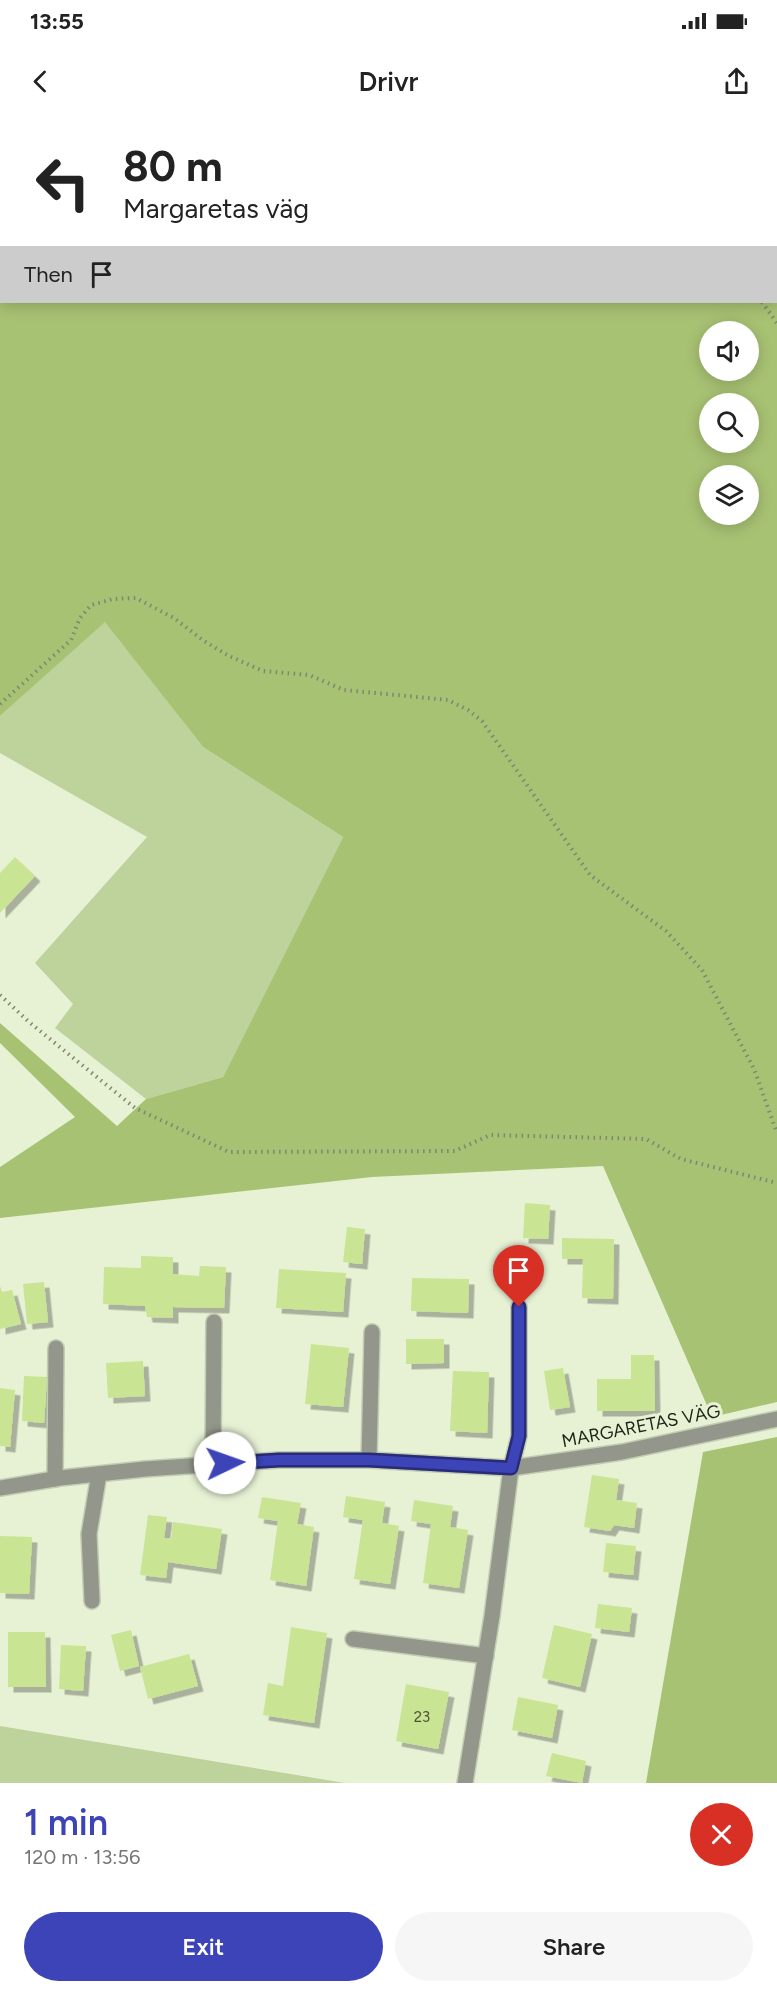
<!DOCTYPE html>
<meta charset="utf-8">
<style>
:root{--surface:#fff;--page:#f6f6f6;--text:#222;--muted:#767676;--accent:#3c44b8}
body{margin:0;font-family:Figtree,sans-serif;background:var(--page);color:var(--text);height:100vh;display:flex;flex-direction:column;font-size:22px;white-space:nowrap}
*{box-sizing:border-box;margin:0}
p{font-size:20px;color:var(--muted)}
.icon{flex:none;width:33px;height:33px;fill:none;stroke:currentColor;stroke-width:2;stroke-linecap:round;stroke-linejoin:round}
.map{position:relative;height:1663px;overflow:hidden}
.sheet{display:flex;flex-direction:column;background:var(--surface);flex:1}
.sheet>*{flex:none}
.guide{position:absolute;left:0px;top:0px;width:777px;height:183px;box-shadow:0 3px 15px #0003;background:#fff;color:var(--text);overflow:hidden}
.buttons{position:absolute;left:699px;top:201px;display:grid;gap:12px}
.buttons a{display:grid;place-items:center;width:60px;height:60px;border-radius:50%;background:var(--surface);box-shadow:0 3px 15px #0003;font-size:30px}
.pin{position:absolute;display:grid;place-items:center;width:51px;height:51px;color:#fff;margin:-62px -26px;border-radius:50% 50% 50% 0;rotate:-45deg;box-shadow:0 0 6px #0007}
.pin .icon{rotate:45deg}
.me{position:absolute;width:66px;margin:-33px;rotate:87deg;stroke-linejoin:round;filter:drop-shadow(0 0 4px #0008)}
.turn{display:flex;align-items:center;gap:21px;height:126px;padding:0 24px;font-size:27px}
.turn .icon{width:78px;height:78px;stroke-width:2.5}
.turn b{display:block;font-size:42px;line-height:51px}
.then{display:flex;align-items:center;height:57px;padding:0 24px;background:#0003;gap:12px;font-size:22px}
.round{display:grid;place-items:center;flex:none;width:63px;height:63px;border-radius:32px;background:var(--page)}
.head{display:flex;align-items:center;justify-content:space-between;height:102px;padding:0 24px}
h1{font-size:36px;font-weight:600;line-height:45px;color:var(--accent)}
.action{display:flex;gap:12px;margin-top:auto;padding:12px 24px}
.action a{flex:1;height:69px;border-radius:36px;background:var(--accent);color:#fff;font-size:24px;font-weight:600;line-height:69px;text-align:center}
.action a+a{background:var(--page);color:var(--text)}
.status{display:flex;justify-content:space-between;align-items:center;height:42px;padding:0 30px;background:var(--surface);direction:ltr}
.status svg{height:16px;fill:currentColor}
header{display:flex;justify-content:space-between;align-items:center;height:78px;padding:0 24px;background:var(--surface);font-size:27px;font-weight:600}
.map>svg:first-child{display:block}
</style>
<div class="status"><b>13:55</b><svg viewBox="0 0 49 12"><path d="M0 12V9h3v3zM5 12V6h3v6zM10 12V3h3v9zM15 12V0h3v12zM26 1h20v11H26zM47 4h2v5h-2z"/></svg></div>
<header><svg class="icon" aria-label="back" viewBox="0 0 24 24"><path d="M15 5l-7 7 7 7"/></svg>Drivr<svg class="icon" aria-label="share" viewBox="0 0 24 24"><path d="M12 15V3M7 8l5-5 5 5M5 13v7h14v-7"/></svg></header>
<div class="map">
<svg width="777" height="1663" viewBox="0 0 777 1663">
<defs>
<filter id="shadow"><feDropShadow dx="5.5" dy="5.5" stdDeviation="0" flood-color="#0004"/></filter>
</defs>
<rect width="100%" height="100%" fill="#e7f2d5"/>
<g fill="#bed29c">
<polygon points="105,501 203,627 343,717 223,957 146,979 55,908 73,884 35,843 147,717 0,633 0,596"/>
<polygon points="0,1606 345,1663 0,1663"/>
</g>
<g fill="#a8c273" fill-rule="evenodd">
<path d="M0 0 633 1 2 2V182H776V140L777 142V1282L712 1297 603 1046 372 1057 0 1098V1047L75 997 0 923V903L117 1006 146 979 223 957 343 717 203 627 105 502 0 596ZM710 212H748V250H710ZM710 284H748V322H710ZM710 356H748V394H710Z"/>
<polygon points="777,1317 777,1663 646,1663 703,1332"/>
</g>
<g fill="#c9e493" filter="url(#shadow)">
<polygon points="15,737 35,756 0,793 0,753"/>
<polygon points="525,1083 550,1085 548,1119 523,1118"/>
<polygon points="347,1107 365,1109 362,1144 343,1142"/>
<polygon points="562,1118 614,1119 613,1179 582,1178 583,1139 562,1139"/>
<polygon points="141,1136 173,1137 173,1154 199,1156 200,1146 226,1147 224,1188 173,1187 173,1198 147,1197 145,1186 103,1184 104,1147 141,1148"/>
<polygon points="279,1149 346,1153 343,1192 276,1188"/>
<polygon points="412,1158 469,1159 468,1193 411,1191"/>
<polygon points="44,1162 48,1202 27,1204 23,1164"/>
<polygon points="0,1166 2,1172 12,1170 21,1204 0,1209"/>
<polygon points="406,1219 444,1219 444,1243 406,1244"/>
<polygon points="311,1224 349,1228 343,1287 305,1284"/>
<polygon points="631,1235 654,1235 655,1291 597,1291 597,1259 631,1259"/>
<polygon points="143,1241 145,1276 108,1278 106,1243"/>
<polygon points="563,1248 570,1287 550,1290 544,1251"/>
<polygon points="453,1251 489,1252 487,1313 450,1311"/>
<polygon points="24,1256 47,1257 44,1303 22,1301"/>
<polygon points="0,1268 15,1270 10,1327 0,1326"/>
<polygon points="592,1355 619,1359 616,1380 637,1383 634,1408 614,1405 610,1411 584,1407"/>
<polygon points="346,1376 385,1382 382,1403 399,1406 390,1464 354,1459 363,1400 343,1397"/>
<polygon points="262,1377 301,1383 297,1404 314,1407 306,1466 270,1460 278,1401 258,1398"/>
<polygon points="414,1380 453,1386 450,1407 468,1410 459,1468 423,1463 431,1404 411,1401"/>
<polygon points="148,1395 167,1397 164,1418 171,1419 173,1402 222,1409 216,1449 168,1442 166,1458 140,1455"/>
<polygon points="0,1416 32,1417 29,1474 0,1473"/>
<polygon points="606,1423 636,1426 633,1455 603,1452"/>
<polygon points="598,1484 632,1488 629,1512 595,1508"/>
<polygon points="554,1505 592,1514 580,1567 542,1558"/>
<polygon points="291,1507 327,1513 314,1603 263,1595 268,1563 283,1566"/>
<polygon points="131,1510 139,1546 120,1551 111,1515"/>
<polygon points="8,1512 45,1512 46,1567 8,1567"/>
<polygon points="61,1525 86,1526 83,1571 59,1569"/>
<polygon points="189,1534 198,1566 148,1579 140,1547"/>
<polygon points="406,1564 449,1572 438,1629 396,1621"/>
<polygon points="518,1577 558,1585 552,1618 512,1610"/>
<polygon points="552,1633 586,1641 582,1663 546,1656"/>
</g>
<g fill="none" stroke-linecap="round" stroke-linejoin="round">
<defs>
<g id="street">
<polyline points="758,0 758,2"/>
<polyline points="776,31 777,34"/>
<polyline points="369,1340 372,1212"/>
<polyline points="213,1344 214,1202"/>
<polyline points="55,1359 56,1228"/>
<polyline points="0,1368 60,1358 145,1349 279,1340 369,1340 511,1348 622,1332 777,1299"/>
<polyline points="92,1481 89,1414 99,1354"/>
<polyline points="353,1519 486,1536"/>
<polyline points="465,1663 492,1496 511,1348 519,1316 519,1187"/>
</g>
</defs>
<use href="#street" stroke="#c3cdb3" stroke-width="18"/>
<g stroke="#7f8672" stroke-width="4" stroke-dasharray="1.5 4.5" stroke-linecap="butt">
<polyline points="602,0 604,2"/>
<polyline points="762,182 777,203"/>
<polyline points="0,584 71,520 80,498 91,485 113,479 136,478 174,498 204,521 229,536 263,551 309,555 344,570 448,580 468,590 482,601 590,755 666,811 702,850 754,949 777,1013"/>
<polyline points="0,875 29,902 135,988 229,1032 455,1031 490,1015 646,1019 681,1039 777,1063"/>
</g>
<use href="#street" stroke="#93978b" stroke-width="15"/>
</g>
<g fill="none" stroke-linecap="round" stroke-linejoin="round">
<defs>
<polyline id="route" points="225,1343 279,1340 369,1340 511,1348 519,1316 519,1187"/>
</defs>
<use href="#route" stroke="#272c78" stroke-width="15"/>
<use href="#route" stroke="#3c44b8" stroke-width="10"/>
</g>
<g text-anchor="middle" stroke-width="6" stroke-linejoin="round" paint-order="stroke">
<g font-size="15" fill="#4a5337">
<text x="422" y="1602">23</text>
</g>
<g font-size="18" fill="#1f2318" stroke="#e7f2d5">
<text transform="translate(641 1306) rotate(-11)" y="6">MARGARETAS VÄG</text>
</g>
</g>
</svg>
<div class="buttons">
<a><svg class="icon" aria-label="sound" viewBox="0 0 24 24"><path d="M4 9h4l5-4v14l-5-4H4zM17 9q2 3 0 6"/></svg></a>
<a><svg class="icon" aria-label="search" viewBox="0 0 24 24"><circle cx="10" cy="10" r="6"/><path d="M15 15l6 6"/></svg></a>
<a><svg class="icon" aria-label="layers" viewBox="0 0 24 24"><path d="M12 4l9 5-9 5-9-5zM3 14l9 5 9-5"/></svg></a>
</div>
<div class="pin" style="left:519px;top:1187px;background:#d93025"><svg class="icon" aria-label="arrive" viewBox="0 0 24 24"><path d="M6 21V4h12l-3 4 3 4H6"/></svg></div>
<svg class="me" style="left:225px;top:1343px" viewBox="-20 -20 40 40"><circle r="19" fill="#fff"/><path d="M0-13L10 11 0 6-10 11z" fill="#3c44b8"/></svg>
<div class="guide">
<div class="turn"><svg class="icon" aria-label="left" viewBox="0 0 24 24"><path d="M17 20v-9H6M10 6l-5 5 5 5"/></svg><div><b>80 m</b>Margaretas väg</div></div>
<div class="then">Then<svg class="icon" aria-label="arrive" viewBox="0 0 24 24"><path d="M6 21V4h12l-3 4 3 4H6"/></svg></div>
</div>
</div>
<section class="sheet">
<div class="head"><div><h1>1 min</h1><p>120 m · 13:56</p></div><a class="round" style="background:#d93025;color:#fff"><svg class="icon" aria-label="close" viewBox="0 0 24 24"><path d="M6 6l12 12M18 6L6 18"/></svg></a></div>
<div class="action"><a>Exit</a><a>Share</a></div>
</section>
